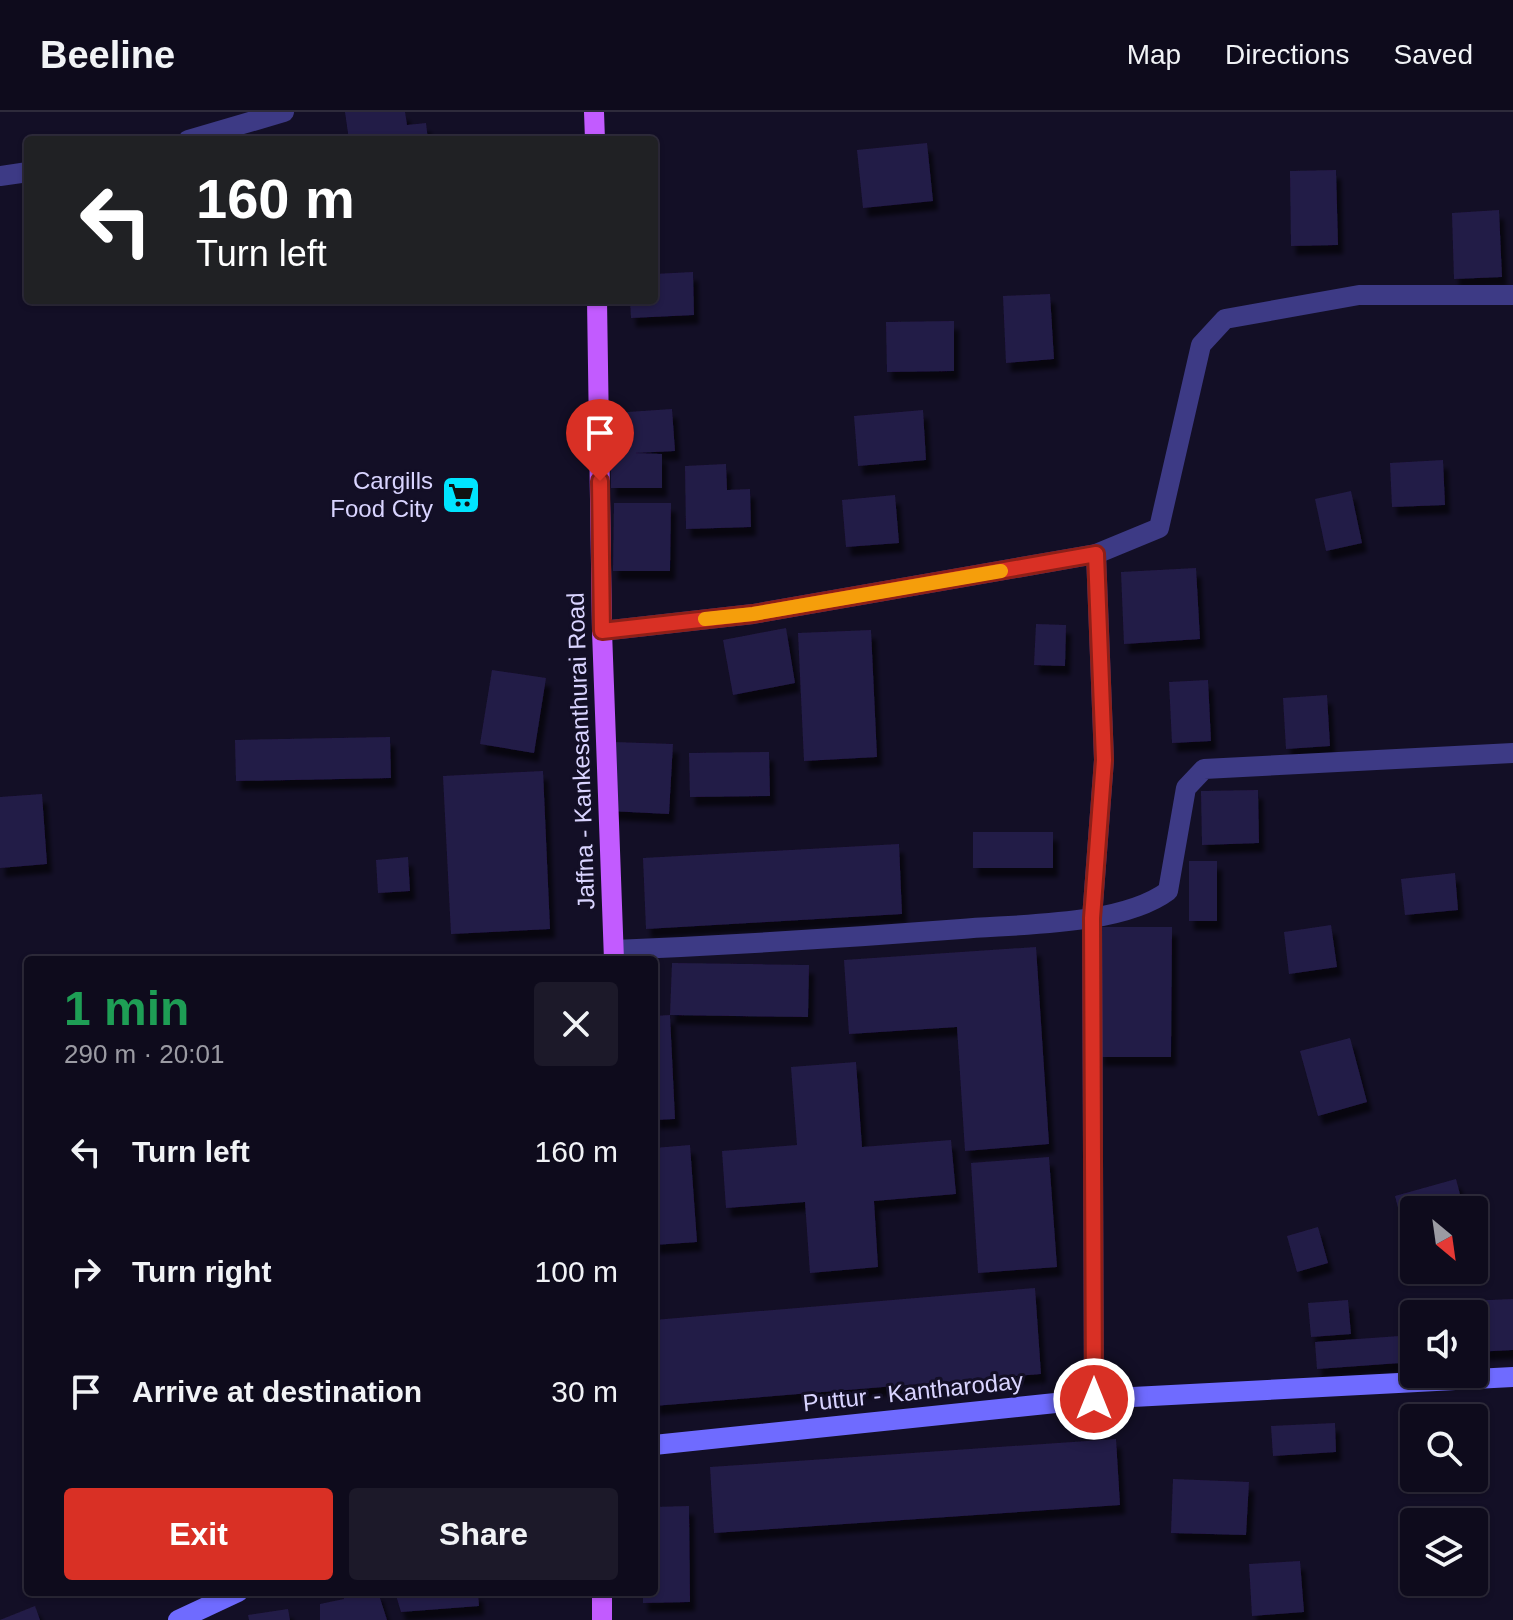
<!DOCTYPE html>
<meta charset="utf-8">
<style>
:root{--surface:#0e0b1c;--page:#1c1929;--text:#f1f3f6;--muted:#9b9ba3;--line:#2e2b3b;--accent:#d93025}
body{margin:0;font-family:Helvetica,sans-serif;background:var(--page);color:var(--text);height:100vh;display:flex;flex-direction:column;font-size:30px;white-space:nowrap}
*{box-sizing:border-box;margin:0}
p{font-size:26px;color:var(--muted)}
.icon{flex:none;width:44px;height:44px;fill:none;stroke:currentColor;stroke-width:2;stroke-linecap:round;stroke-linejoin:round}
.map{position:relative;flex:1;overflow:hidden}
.sheet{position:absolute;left:24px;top:844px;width:634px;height:640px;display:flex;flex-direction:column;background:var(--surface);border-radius:8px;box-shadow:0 2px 6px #0004,0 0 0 2px var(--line)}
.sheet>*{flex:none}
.hud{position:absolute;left:24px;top:24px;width:634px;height:168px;border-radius:8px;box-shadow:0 2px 6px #0004,0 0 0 2px var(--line);background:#202124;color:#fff;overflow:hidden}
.needle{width:52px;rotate:151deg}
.fabs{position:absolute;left:1400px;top:1084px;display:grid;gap:16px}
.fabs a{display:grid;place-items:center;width:88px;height:88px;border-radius:8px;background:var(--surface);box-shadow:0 2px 6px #0004,0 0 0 2px var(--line);font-size:40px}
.pin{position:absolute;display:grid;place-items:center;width:68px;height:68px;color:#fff;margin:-82px -34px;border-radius:50% 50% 50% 0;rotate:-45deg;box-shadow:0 0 8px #0007}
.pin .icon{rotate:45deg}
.me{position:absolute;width:88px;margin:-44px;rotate:0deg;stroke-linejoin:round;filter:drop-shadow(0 0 6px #0008)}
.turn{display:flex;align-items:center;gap:28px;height:168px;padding:0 40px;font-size:36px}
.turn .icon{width:104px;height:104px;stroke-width:2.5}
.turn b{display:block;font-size:56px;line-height:68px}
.round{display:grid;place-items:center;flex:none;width:84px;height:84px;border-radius:8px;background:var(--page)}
.headline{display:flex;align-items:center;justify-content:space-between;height:136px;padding:0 40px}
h1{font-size:48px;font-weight:800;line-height:60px;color:#1e9e55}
.primary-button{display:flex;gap:16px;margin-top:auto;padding:16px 40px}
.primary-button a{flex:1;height:92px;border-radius:8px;background:var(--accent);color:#fff;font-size:32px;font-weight:800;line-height:92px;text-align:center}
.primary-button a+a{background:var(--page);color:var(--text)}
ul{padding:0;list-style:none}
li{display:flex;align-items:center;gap:24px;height:120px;padding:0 40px}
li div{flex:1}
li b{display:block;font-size:30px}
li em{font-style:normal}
header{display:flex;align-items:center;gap:48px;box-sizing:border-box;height:112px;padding:0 40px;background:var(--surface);border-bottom:2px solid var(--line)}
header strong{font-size:38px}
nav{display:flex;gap:44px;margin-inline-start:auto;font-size:28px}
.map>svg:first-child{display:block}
</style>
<header>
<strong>Beeline</strong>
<nav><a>Map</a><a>Directions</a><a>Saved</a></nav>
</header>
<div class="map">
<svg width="1513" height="1508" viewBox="0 0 1513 1508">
<defs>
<filter id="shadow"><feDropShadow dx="5" dy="9" stdDeviation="2" flood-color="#0009"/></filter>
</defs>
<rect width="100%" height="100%" fill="#130f26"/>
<g fill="#241b47" filter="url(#shadow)">
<polygon points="345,0 405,0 407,13 426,11 428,28 349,28"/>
<polygon points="927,31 933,89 863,96 857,38"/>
<polygon points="1336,58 1338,133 1291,134 1290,59"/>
<polygon points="1499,98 1502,165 1454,167 1452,101"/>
<polygon points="693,160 694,203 631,206 630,188 654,188 654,162"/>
<polygon points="1050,182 1054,247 1006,251 1003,184"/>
<polygon points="954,209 954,259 887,260 886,210"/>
<polygon points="672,297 675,339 634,341 662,342 662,376 611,376 611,343 616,342 613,301"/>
<polygon points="923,298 926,348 858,354 854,304"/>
<polygon points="1443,348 1445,393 1392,395 1390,351"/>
<polygon points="726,352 727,378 750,377 751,415 686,417 685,354"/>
<polygon points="1351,379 1362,431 1326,439 1315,387"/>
<polygon points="895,383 899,431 846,435 842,388"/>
<polygon points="614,391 671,391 670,459 613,459"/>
<polygon points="1196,456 1200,527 1124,532 1121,460"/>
<polygon points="1036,512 1066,513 1065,554 1034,553"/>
<polygon points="786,516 795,571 733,583 723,528"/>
<polygon points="871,518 877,645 804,649 798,521"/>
<polygon points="492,558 546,566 534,641 480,632"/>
<polygon points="1208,568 1211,629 1172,631 1169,570"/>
<polygon points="1327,583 1330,634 1286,637 1283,586"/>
<polygon points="390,625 391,666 236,669 235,628"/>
<polygon points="613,630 673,632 669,702 609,699"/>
<polygon points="769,640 770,684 690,685 689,641"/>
<polygon points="543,659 550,817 451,822 443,664"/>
<polygon points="1258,678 1259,731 1202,733 1201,679"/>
<polygon points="42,682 47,752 0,756 0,685"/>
<rect x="973" y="720" width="80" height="36"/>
<polygon points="899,732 902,802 646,817 643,746"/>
<polygon points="408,745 410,779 378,781 376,748"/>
<rect x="1189" y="749" width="28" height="60"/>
<polygon points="1455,761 1458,798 1405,803 1401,767"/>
<polygon points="1331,813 1337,855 1289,862 1284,820"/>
<polygon points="1100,815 1172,815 1171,945 1099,945"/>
<polygon points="1036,835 1049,1032 965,1039 957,915 849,922 844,848"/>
<polygon points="672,851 809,853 808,905 670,903"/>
<polygon points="670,903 675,1007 654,1008 654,904"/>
<polygon points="1350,926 1367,990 1318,1004 1300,939"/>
<polygon points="856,950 862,1035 951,1028 956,1082 874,1089 878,1155 810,1161 805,1090 726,1096 722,1039 797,1033 791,955"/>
<polygon points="690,1033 697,1130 654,1133 654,1036"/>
<polygon points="1049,1045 1057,1155 978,1161 971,1051"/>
<polygon points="1456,1067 1464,1098 1414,1098 1414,1116 1404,1119 1395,1084"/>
<polygon points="1318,1115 1328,1151 1297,1160 1287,1124"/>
<polygon points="1035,1176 1041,1262 654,1294 654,1208"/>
<polygon points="1513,1187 1513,1238 1474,1240 1474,1202 1443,1202 1442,1190"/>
<polygon points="1348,1188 1351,1222 1311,1225 1308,1191"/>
<polygon points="1414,1223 1414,1250 1317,1257 1315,1230"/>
<polygon points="1335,1311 1336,1340 1273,1344 1271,1314"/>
<polygon points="1116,1327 1120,1393 714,1421 710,1355"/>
<polygon points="1173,1367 1249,1370 1246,1423 1171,1421"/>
<polygon points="689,1394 690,1490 643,1491 643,1480 654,1480 654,1395"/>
<polygon points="1300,1449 1304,1500 1252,1504 1249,1452"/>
<polygon points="341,1480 378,1480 387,1508 320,1508 320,1492 344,1487"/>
<polygon points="395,1480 478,1480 479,1494 401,1500"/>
<polygon points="35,1494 40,1508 0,1508"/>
<polygon points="288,1497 290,1508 249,1508 248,1503"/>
</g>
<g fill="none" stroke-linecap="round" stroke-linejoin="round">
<g stroke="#3d3a85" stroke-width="20">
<polyline points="188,28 284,0"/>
<polyline points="0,64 28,60"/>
<polyline points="1096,442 1159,416 1201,233 1225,207 1359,183 1513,183"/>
<polyline points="602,519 753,502 1096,442 1104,648 1092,806 1094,1287"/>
<path d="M614 838C730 833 845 826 961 817 1019 812 1121 814 1168 779L1186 676 1204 657 1513 641"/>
</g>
<g stroke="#6f6bff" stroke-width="20">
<polyline points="654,1333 1094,1287 1513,1265"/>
<polyline points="178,1508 238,1480"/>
</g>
<g stroke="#c25bff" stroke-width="20">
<polyline points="594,0 595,28"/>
<polyline points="597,188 602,519 614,848"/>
<polyline points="602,1480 602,1508"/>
</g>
</g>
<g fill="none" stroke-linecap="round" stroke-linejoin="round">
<defs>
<polyline id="route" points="600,369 602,519 753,502 1096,442 1104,648 1092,806 1094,1287"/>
</defs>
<use href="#route" stroke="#8d1f18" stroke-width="20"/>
<use href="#route" stroke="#d93025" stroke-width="14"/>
<polyline stroke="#f59e0b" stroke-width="14" points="705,507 753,502 1001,459"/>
</g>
<defs>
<symbol id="supermarket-square" viewBox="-11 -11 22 22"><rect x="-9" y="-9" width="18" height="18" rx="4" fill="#00e5ff" stroke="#130f26"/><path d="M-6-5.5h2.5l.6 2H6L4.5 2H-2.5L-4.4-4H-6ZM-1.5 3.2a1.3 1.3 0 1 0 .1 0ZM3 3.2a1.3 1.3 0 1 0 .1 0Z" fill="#111"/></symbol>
</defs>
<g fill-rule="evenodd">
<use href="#supermarket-square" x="439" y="361" width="44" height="44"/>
</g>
<g text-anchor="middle" stroke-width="6" stroke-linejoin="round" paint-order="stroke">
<g font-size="24" fill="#d9d4ff" stroke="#130f26" text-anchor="end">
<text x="433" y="377">Cargills<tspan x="433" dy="28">Food City</tspan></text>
</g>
<g font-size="24" fill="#d9d4ff" stroke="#130f26">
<text transform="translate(581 639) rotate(-92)" y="8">Jaffna - Kankesanthurai Road</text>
<text transform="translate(913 1280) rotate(-6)" y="8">Puttur - Kantharoday</text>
</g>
</g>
</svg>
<div class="fabs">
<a><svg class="needle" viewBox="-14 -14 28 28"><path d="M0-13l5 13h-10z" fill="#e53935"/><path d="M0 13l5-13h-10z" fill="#9b9ba3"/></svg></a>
<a><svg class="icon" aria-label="sound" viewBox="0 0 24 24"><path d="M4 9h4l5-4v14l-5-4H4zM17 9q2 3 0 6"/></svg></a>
<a><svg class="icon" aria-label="search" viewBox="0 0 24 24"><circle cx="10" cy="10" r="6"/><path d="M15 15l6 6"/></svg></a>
<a><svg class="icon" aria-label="layers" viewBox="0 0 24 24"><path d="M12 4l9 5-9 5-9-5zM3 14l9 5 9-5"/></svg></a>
</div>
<div class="pin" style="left:600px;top:369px;background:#d93025"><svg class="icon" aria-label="arrive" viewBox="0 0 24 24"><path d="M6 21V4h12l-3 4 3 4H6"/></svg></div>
<svg class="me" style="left:1094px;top:1287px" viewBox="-20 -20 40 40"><circle r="17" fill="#d93025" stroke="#fff" stroke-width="3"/><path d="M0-11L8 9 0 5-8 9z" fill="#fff"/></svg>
<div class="hud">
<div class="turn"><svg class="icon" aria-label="left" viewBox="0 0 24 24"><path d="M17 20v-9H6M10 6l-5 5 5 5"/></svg><div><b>160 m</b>Turn left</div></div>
</div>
<section class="sheet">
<div class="headline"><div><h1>1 min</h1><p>290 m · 20:01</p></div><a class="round"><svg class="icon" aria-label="close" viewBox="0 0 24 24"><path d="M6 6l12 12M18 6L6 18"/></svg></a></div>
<ul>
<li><svg class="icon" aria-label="left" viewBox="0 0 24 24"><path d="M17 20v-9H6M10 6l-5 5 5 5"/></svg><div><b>Turn left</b></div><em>160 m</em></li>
<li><svg class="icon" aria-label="right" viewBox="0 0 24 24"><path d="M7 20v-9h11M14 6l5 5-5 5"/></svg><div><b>Turn right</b></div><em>100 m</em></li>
<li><svg class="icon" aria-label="arrive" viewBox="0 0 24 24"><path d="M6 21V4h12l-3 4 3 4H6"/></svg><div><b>Arrive at destination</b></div><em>30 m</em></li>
</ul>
<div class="primary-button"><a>Exit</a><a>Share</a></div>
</section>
</div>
